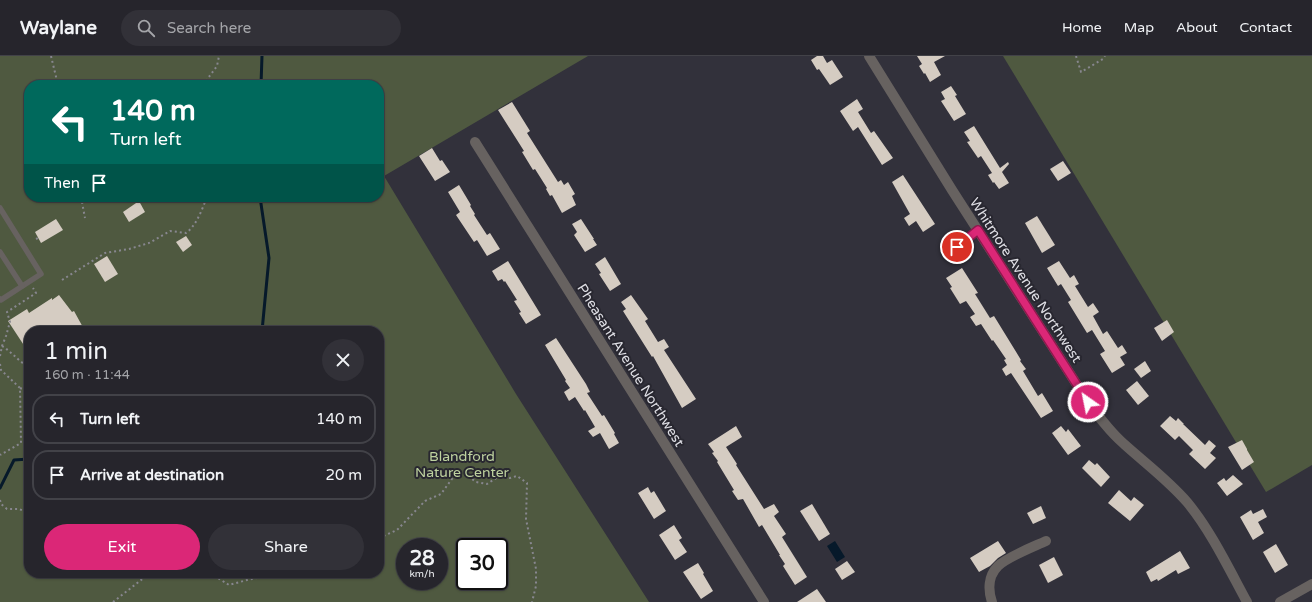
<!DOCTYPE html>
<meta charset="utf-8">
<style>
:root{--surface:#26252c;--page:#323138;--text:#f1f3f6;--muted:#a4a5a9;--line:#424248;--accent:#db2777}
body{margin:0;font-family:"Varela Round",sans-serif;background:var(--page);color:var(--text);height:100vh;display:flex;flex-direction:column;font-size:15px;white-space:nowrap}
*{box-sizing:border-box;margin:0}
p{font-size:13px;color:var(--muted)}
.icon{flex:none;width:22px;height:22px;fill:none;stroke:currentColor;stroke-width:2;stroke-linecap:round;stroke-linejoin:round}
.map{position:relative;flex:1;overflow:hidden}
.sheet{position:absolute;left:24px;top:270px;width:360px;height:252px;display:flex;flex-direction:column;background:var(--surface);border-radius:16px;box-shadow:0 1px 3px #0004,0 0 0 1px var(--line)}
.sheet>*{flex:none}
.hud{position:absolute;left:24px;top:24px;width:360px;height:122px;border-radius:16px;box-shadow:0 1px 3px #0004,0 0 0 1px var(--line);background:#00695c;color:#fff;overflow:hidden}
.speed{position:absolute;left:396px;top:482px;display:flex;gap:8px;font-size:20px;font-weight:700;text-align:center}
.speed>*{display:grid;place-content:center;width:52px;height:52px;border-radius:50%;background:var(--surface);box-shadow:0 1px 3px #0004,0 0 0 1px var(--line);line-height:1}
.speed small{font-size:10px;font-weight:400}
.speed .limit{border:2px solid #111;border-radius:6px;background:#fff;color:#111}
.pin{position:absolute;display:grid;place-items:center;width:34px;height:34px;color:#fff;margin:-17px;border:2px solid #fff;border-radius:50%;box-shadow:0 1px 4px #0007}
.me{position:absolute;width:44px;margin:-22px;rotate:327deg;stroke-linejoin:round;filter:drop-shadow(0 0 3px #0008)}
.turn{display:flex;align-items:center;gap:14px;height:84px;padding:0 20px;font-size:18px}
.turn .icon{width:52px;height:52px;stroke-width:2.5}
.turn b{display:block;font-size:28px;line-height:34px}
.then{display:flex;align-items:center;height:38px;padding:0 20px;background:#0003;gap:8px;font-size:15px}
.round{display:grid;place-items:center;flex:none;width:42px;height:42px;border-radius:21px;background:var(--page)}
.headline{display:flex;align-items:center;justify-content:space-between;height:68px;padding:0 20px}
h1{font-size:24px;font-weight:600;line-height:30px}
.cta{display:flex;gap:8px;margin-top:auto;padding:8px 20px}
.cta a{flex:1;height:46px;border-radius:24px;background:var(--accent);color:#fff;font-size:16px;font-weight:600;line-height:46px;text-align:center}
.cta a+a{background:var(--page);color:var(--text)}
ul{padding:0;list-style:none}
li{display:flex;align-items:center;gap:12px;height:50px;margin:0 8px 6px;padding:0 12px;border:2px solid var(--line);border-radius:16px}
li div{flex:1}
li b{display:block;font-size:15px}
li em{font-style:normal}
header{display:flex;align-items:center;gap:24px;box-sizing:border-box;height:56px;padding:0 20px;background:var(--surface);border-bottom:1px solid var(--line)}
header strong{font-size:19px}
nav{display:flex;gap:22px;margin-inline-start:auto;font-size:14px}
.search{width:280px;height:36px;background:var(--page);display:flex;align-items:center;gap:10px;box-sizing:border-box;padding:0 14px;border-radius:22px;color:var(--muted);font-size:15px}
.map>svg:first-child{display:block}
</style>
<header>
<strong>Waylane</strong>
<div class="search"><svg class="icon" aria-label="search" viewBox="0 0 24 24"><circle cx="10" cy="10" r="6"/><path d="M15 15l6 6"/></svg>Search here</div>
<nav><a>Home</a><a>Map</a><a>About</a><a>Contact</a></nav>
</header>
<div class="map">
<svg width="1312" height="546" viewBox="0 0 1312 546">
<rect width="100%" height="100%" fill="#32313b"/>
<g fill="#4f5940" fill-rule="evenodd">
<path d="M0 0H588L384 120 516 338 649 546H0ZM29 29H379V141H29ZM29 275H379V517H29ZM405 491H439V525H405ZM465 491H499V525H465Z"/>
<polygon points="1003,0 1312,0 1312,409 1266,436"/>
</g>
<polygon fill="#06192a" points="835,485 845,501 837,506 827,490"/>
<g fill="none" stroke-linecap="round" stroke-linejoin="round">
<g stroke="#06192a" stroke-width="3">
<polyline points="261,29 262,0"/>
<polyline points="260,141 269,202 262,275"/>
<polyline points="0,432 14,404 29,403"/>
</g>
</g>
<g fill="#d5ccc2">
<polygon points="817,0 823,0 827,7 832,4 843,21 830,29 819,13 817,14 811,4"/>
<polygon points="917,0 945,0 934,6 941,19 930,26 925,17 924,18 919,10 922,8"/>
<polygon points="951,30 957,39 955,40 966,58 954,65 941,45 945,43 941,36"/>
<polygon points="857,43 863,53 858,56 871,77 874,75 893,102 882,109 858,71 853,75 840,55"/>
<polygon points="512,46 530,75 527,77 558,126 561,124 564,129 568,126 575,138 572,140 576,149 562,157 552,139 550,140 546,133 547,132 535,113 533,114 522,96 524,95 498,54"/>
<polygon points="974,70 1000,112 1008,106 1009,108 1002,116 1009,127 999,133 994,126 993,127 988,119 992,117 981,100 978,102 967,86 970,85 964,76"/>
<polygon points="432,92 440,105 442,104 450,116 435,125 419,100"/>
<polygon points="1063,105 1071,117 1058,125 1050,113"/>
<polygon points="903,119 935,168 923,176 916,165 909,170 904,162 910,158 892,126"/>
<polygon points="459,129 471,149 470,150 475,158 474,159 487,179 490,177 500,193 487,200 477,184 474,186 456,159 460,156 448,136"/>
<polygon points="139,145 145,156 129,166 123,156"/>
<polygon points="1037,160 1055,189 1042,197 1025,167"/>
<polygon points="56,163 63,174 41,187 35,176"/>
<polygon points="581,163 594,183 593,183 597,189 585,196 574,179 577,176 572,168"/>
<polygon points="186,180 192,189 183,196 176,186"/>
<polygon points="107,200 118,218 105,226 94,208"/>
<polygon points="605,201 621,228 610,235 599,218 601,217 595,208"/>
<polygon points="508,205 541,259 526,268 519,257 521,256 514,245 517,244 505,225 504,226 502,223 498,225 492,215"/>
<polygon points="1059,205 1070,222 1074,219 1079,228 1075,230 1088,251 1093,247 1099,256 1093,260 1103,278 1107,275 1118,292 1122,289 1127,297 1120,301 1125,309 1112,317 1100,298 1105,295 1092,274 1087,277 1068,246 1071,244 1061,228 1058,230 1047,212"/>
<polygon points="962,212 978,237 975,238 990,262 994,260 1021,304 1020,305 1026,313 1023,315 1038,340 1042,337 1053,355 1041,362 1011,317 1006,320 1002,313 1007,309 1004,304 1006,303 993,284 992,285 981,268 976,270 970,261 975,258 966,245 960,248 950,232 952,231 946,222"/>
<polygon points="59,239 72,256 74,255 85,275 29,275 29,297 8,265 27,253 29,257 52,242 52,244"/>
<polygon points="631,239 648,263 645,265 658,286 664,283 669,291 664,294 696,343 682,352 653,300 652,301 623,255 626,253 621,246"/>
<polygon points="1167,264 1174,276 1162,285 1154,272"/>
<polygon points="556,282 586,328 590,336 587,337 602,360 604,359 615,377 614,378 619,387 609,393 600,377 593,381 588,375 595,371 585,354 584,355 575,341 569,345 564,336 570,332 565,325 566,324 545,289"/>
<polygon points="1145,305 1151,315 1141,322 1134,313"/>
<polygon points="1137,325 1149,340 1138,349 1126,334"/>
<polygon points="1170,360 1176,365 1178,362 1184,368 1183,368 1205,389 1209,384 1216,390 1210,397 1216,402 1205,413 1189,398 1193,394 1179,380 1175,384 1160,370"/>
<polygon points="736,370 742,381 726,391 737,408 736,409 764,453 774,448 779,456 774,460 786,478 782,481 807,521 795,529 783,510 785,508 779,499 780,499 762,469 759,471 743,443 738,444 732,435 734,434 717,406 718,405 712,397 714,396 708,388"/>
<polygon points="1061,370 1066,376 1068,373 1081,390 1068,399 1052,377"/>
<polygon points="1242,384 1247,393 1247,394 1254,406 1242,414 1228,391"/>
<polygon points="1089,404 1095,409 1097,407 1110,421 1101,431 1082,412"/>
<polygon points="1233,419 1243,428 1227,440 1217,427 1224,422 1226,425"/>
<polygon points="648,431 651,437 654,435 666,455 654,463 638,437"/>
<polygon points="1119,434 1131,445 1134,441 1144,449 1130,465 1108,447"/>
<polygon points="812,448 830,478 819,485 800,455"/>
<polygon points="1041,450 1046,462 1033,468 1027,457"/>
<polygon points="1263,453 1267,461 1258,466 1264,477 1253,484 1240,461 1251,454 1253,458"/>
<polygon points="674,469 682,482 679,484 687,496 675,504 659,479"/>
<polygon points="998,485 1006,497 998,502 990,510 979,516 970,502"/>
<polygon points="1276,488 1288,509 1275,517 1263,496"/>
<polygon points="1180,495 1190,512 1178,518 1176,514 1158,525 1157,523 1151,526 1146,516"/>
<polygon points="1054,501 1063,519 1048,527 1039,509"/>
<polygon points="847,505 855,516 842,524 835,513"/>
<polygon points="698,507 704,517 703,518 713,535 701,543 683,516"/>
<polygon points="817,533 826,546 797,546"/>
</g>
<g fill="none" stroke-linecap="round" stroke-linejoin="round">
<g stroke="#88878f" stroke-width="2" stroke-dasharray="2 3" stroke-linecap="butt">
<polyline points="51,0 58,29"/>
<polyline points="1076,0 1081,16 1103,3 1105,0"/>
<polyline points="203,29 217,10 219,0"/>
<polyline points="81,141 85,162"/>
<polyline points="36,183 38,182"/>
<path d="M62 224 105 197 129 193 149 187 170 175 186 177C197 169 202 153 207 141"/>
<path d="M2 290C10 295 16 302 24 308L29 307"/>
<polyline points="0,300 2,290 6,280 10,266 7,256 36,237 33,232"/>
<polyline points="0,308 1,314 20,332 21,387 0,399"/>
<polyline points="20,332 25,334 29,334"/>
<polyline points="0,444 1,448 7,453 19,453 29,457"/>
<polyline points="379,482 397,474 425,445 441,438 454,420 466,418 476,426 487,428 498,421 510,422 517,420 527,427 526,463 536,513 536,530 532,546"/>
<polyline points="210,517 229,529 247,524 266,520 270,517"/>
<polyline points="113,546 150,517"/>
</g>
<g stroke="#676260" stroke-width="5.5">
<polyline points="0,152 41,218 1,244 0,243"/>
<polyline points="0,196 22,230"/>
<polyline points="946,199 978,174"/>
</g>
<g stroke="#676260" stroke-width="10">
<path d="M869 0 952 134 1088 346C1099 361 1110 376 1124 388 1145 407 1168 424 1187 446 1211 475 1229 513 1247 546"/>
<polyline points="475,86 764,546"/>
<path d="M992 546C988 534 988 520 998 510 1007 501 1033 491 1046 485"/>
</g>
<polyline stroke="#676260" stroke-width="10" points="1280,546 1312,528"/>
</g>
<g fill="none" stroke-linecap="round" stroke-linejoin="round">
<defs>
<polyline id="route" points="957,191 978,174 1088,346"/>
</defs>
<use href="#route" stroke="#8e194d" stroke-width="10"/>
<use href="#route" stroke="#db2777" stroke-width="7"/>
</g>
<g text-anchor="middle" stroke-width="4" stroke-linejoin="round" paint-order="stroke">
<g font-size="14" fill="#dedee4" stroke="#282730">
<text transform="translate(1026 224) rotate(57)" y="5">Whitmore Avenue Northwest</text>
<text transform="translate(631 309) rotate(58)" y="5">Pheasant Avenue Northwest</text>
</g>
<g font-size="14" fill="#bed29f" stroke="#282730">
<text x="462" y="405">Blandford<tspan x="462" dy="16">Nature Center</tspan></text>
</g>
</g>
</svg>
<div class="speed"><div>28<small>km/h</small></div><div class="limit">30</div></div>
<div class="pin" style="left:957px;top:191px;background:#d93025"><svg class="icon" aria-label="arrive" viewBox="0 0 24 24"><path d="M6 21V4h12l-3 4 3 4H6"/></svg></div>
<svg class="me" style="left:1088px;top:346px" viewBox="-20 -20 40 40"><circle r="17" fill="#db2777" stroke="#fff" stroke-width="3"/><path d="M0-11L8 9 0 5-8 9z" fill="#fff"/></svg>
<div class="hud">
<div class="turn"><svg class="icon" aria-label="left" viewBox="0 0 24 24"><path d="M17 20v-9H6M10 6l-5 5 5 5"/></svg><div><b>140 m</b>Turn left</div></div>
<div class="then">Then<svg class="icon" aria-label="arrive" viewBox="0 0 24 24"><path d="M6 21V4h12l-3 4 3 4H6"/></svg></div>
</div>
<section class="sheet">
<div class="headline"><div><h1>1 min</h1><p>160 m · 11:44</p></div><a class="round"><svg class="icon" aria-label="close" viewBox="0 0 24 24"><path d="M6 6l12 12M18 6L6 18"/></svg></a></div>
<ul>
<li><svg class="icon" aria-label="left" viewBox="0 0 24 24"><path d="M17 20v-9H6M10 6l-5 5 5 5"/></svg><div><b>Turn left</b></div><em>140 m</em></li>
<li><svg class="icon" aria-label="arrive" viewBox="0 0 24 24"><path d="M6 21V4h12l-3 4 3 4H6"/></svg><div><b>Arrive at destination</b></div><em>20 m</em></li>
</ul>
<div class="cta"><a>Exit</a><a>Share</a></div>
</section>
</div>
